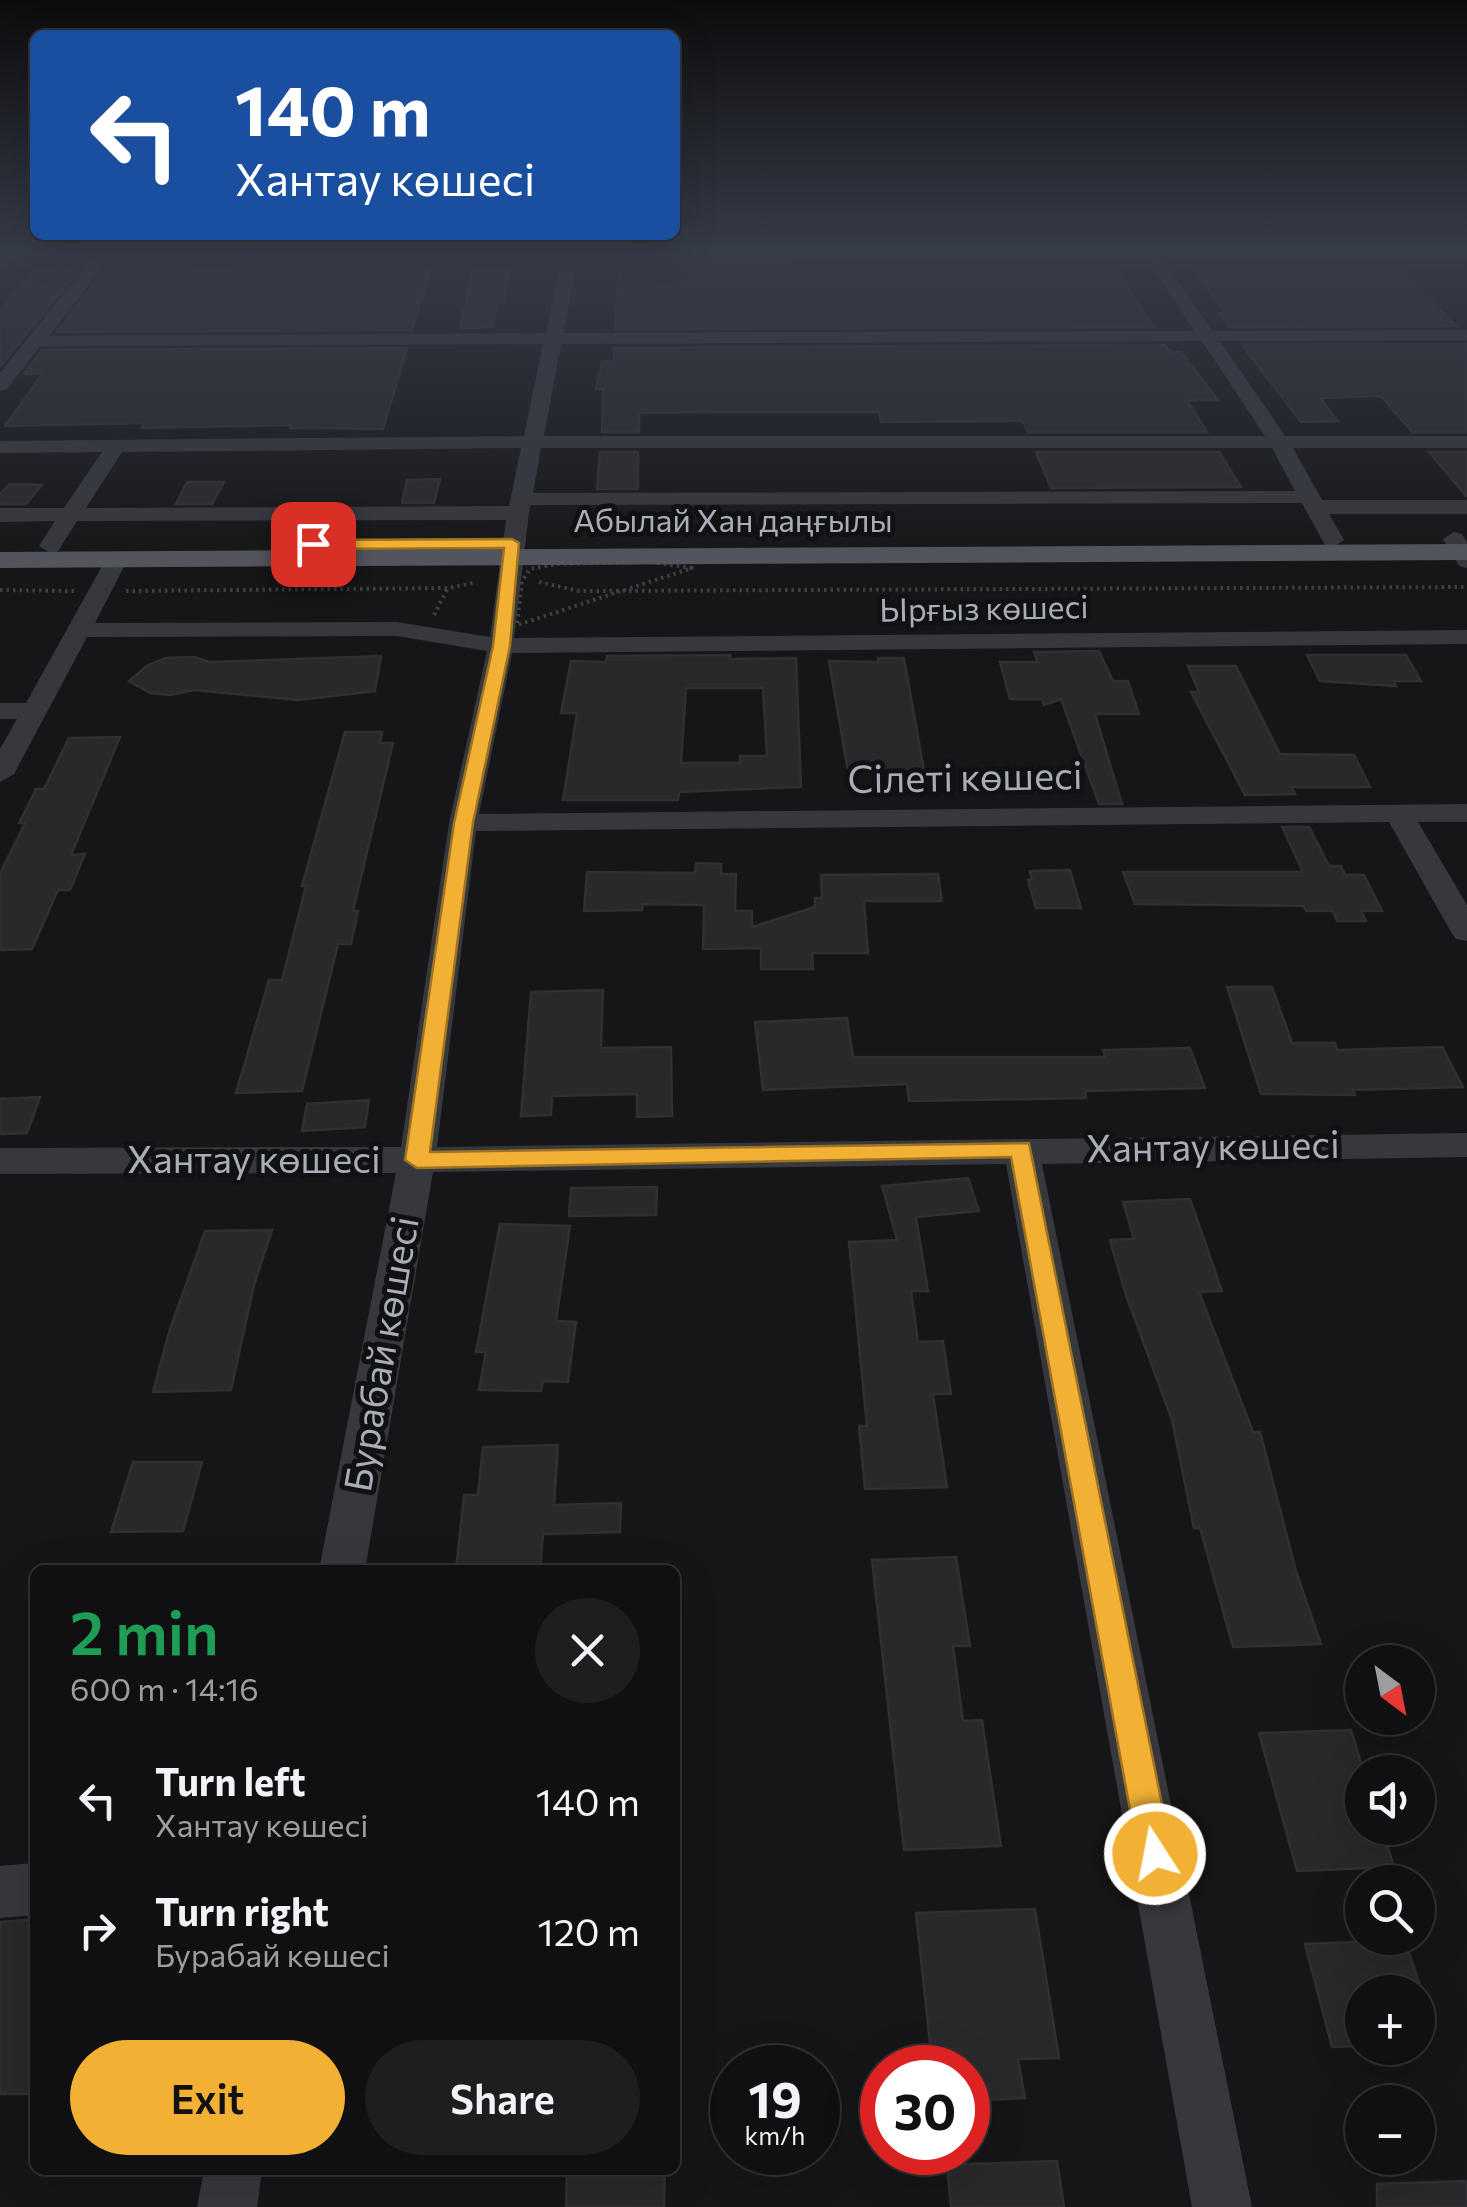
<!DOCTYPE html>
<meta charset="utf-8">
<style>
:root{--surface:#101012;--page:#1e1e20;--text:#f1f3f6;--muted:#9c9d9f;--line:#303032;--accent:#f2b134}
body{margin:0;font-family:Commissioner,sans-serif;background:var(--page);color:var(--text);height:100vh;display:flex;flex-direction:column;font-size:38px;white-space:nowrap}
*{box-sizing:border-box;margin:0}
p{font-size:32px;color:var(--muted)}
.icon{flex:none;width:55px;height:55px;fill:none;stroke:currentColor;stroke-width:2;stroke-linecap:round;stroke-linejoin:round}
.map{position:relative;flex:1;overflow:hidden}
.sheet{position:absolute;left:30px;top:1565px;width:650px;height:610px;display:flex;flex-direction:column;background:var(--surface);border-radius:15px;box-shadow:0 10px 40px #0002,0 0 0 2px var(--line)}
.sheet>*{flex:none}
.top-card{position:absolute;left:30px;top:30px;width:650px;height:210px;border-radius:15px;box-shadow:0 10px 40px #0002,0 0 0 2px var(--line);background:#1a4fa0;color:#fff;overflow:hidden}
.needle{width:65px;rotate:148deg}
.tools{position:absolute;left:1345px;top:1645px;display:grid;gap:20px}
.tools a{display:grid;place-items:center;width:90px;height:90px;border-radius:50%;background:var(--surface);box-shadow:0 10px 40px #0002,0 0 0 2px var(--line);font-size:50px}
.speed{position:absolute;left:710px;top:2045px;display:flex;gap:20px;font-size:50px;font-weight:700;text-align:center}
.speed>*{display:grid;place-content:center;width:130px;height:130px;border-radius:50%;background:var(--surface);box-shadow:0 10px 40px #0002,0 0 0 2px var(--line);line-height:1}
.speed small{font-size:25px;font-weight:400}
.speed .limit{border:15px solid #d22;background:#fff;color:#111}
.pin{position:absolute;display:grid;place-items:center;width:85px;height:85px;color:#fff;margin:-42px;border-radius:20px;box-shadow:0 5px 15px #0006}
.me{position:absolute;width:110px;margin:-55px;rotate:349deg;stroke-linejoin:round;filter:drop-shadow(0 0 8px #0008)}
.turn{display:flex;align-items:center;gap:35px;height:210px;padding:0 40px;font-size:45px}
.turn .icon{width:130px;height:130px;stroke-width:2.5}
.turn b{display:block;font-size:70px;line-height:85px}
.round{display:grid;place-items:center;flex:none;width:105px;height:105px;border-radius:52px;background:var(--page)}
.summary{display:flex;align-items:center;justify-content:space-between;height:170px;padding:0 40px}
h1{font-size:60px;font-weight:600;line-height:75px;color:#1e9e55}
.primary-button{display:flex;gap:20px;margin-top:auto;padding:20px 40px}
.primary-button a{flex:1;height:115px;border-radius:60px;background:var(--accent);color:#111;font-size:40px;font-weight:600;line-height:115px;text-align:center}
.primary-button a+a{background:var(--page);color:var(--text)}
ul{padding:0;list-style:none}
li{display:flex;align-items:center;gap:30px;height:130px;padding:0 40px}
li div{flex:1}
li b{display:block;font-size:38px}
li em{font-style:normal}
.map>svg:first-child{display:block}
</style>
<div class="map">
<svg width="1467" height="2207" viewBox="0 0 1467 2207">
<rect width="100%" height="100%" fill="#161618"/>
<g fill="#29292c" stroke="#303034" stroke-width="2.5" fill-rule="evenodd">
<polygon points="1394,265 1456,326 1229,327 1219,313 1225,313 1192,268"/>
<polygon points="385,266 431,268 412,330 57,332 105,270"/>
<polygon points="878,266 1114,266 1154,327 615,329 619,267"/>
<polygon points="78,270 0,367 0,311 34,271"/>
<polygon points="510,270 503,302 497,302 492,327 460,328 473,271"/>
<polygon points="1467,344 1467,432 1412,432 1381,396 1320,398 1338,421 1301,422 1242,345"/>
<polygon points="1165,345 1170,352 1181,352 1218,400 1187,400 1207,432 1028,432 1023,421 881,422 879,412 733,412 639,413 639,432 602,432 603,389 596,389 602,361 614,361 614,348"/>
<polygon points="407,348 383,429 290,428 291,425 142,428 144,423 5,426 43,373 24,374 42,350"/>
<polygon points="600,452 638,452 638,489 597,489"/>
<polygon points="1036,452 1219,452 1241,487 1051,488"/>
<polygon points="1429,452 1467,452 1467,496 1466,496"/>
<polygon points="440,479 434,503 402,503 407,480"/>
<polygon points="187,482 224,482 212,504 176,504"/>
<polygon points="10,484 42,485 26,504 0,504 0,494"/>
<polygon points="1099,651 1113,681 1128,681 1139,714 1095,714 1122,804 1099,804 1061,699 1044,705 1042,699 1010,699 1000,662 1038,662 1034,652"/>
<path d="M730 655V659L796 658 801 787 679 792 678 800H563L577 713H561L571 661 606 662 607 656ZM686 688H763L767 756H740V763H681Z"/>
<polygon points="1307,655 1406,655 1421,681 1394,681 1396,686 1320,681"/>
<polygon points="381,656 375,691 298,700 194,690 171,695 150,693 129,681 148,665 166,658 194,657 210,662"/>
<polygon points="878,658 904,658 925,776 873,778 872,771 848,772 829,661 878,662"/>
<polygon points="1188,666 1236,666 1280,754 1354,755 1370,787 1291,787 1295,794 1245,795 1191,692 1199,692"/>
<polygon points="345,732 382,732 380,743 393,743 353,911 358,911 351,944 338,944 302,1091 236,1093 269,980 282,980 306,886 302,886"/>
<polygon points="120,737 71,855 85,854 70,890 58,890 32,949 0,950 0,873 25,823 19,823 36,789 44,789 69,738"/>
<polygon points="1282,827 1309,827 1329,866 1341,866 1345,875 1364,875 1382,911 1361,911 1366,921 1337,921 1333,911 1306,911 1304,906 1135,904 1123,872 1303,872"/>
<polygon points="696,863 721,864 721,874 736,874 735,911 752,911 752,927 815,907 815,898 822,898 821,875 938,874 942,901 864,901 868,953 812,953 813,969 761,969 761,948 703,949 704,905 643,904 642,910 584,911 587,872 695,873"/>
<polygon points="1070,870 1081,908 1036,908 1028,880 1032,880 1030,871"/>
<polygon points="1227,987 1272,987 1292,1043 1335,1043 1337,1050 1442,1047 1463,1087 1353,1090 1355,1095 1261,1094"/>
<polygon points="603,990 601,1048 671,1047 672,1116 637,1117 637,1094 552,1096 551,1115 521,1116 531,992"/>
<polygon points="847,1018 853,1057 1105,1057 1103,1050 1190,1048 1205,1088 1085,1091 1086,1098 909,1101 907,1084 763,1090 755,1022"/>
<polygon points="40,1097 27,1133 0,1134 0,1099"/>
<polygon points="369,1100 365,1127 302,1131 307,1104"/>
<polygon points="968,1178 979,1211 916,1217 928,1291 911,1291 918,1342 943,1341 951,1394 933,1394 947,1487 865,1489 859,1426 867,1426 849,1242 897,1240 882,1186"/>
<polygon points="657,1187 656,1215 569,1216 571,1188"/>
<polygon points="1190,1199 1222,1291 1199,1292 1253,1432 1260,1432 1296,1571 1321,1644 1233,1647 1200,1528 1194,1528 1172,1420 1126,1295 1110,1240 1134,1239 1123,1202"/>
<polygon points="500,1224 570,1226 556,1321 576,1322 568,1382 543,1381 541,1391 479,1390 486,1352 476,1352"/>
<polygon points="272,1230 254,1285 231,1390 153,1392 169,1332 205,1231"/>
<polygon points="558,1445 554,1505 621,1503 620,1532 543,1534 540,1570 456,1570 464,1495 478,1495 483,1447"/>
<polygon points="133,1462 202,1462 183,1531 111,1532"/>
<polygon points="956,1557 970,1646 953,1646 963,1721 982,1720 1001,1846 904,1850 872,1560"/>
<polygon points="1351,1730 1362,1766 1362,1828 1382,1828 1394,1867 1297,1871 1259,1733"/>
<polygon points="1035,1909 1059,2058 1018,2059 1025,2098 968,2101 968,2068 932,2062 916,1913"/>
<polygon points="35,1919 35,2094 0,2094 0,1922"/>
<polygon points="1405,1940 1422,1992 1362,1992 1362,2046 1332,2047 1305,1944"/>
<polygon points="1057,2161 1064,2207 951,2207 947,2165"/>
<polygon points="567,2170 665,2170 664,2207 566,2207"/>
<polygon points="1467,2181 1467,2207 1377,2207 1377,2184"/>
</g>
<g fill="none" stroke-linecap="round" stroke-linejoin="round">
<g stroke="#3d3f44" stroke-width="4" stroke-dasharray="2.5 4" stroke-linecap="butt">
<polygon points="651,562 692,568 517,625 522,581 530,569 556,564"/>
<polyline points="539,582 579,591 1467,587"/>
<polyline points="0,590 74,591"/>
<polyline points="126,591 448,588 473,583"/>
<polyline points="434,615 449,586"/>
</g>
<g fill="#37383d" fill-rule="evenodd">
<path d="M98 252H114L112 255 1467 252V258L1163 260 1212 331 1467 330V340L1220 341 1285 436H1467V448H1293L1322 500H1467V514H1329L1344 540 1333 547 1325 545 1302 503 530 505 514 638 1467 630V644L512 653 479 814 1467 804V822H1418L1467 905V941L1456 939 1451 932 1389 822 476 831 437 1147 1467 1133V1157L1042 1164 1252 2207H1192L1006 1164 433 1172 365 1570H319L396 1173 0 1174V1148L401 1147 449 823 487 651 397 636 87 637 14 774 0 782V749L17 719H0V703H26L106 559 117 552 128 559 95 623 397 622 490 637 506 520 77 521 58 551 50 553 39 546 55 521 0 522V508H64L102 452 0 453V441L524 436 543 344 40 346 7 389 0 391V373ZM1147 260 1195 331 563 333 577 264ZM561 261 546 333 49 336 104 265ZM1202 341 1265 436H544L561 344ZM521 448 509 506 86 508 122 452ZM541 448H1272L1295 491 533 493Z"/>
<polygon points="1454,532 1462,534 1467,542 1467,568 1459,566 1443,539"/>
<polygon points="35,1863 35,1915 0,1918 0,1866"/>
<polygon points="204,2170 262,2170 257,2207 197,2207"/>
</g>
<polygon fill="#53555c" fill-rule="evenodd" points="1467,544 1467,560 0,568 0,552"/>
</g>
<linearGradient id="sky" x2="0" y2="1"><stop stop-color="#0c0c0d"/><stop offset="0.45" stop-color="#363c48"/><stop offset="1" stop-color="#363c48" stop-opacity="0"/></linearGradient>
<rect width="1467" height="561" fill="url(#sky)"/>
<polygon fill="#f2b134" stroke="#9d7322" stroke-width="2.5" points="512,539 519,543 510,646 473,823 430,1152 1029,1143 1172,1854 1167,1866 1155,1871 1143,1866 1138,1854 1011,1157 417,1168 405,1160 454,823 493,646 504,548 313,549 306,544 313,540"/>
<g text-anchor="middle" stroke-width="10" stroke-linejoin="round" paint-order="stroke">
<g font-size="32" fill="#a8adb8" stroke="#111113">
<text x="733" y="532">Абылай Хан даңғылы</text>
<text transform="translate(984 609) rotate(-1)" y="11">Ырғыз көшесі</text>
</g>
<g font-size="38" fill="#a8adb8" stroke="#111113">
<text transform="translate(965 778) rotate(-1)" y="13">Сілеті көшесі</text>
<text transform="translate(1213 1147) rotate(-1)" y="13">Хантау көшесі</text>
<text x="254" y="1173">Хантау көшесі</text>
<text transform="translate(382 1354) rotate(-80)" y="13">Бурабай көшесі</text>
</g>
</g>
</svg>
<div class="tools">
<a><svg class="needle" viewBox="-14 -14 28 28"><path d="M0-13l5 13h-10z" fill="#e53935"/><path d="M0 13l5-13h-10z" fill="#9c9d9f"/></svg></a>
<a><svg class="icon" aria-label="sound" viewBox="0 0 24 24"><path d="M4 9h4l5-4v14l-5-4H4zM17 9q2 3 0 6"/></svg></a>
<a><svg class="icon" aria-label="search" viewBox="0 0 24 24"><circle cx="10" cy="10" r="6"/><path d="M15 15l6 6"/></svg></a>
<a>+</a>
<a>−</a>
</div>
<div class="speed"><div>19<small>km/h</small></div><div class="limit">30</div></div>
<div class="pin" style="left:313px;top:544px;background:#d93025"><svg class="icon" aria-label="arrive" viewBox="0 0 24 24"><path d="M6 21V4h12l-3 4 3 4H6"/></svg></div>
<svg class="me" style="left:1155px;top:1854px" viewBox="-20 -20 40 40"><circle r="17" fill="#f2b134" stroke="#fff" stroke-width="3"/><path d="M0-11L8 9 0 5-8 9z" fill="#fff"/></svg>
<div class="top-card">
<div class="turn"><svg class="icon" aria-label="left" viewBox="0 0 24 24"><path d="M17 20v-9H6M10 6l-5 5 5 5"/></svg><div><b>140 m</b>Хантау көшесі</div></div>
</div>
<section class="sheet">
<div class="summary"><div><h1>2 min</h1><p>600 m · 14:16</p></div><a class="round"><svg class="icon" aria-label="close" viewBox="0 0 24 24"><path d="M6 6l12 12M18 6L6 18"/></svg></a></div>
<ul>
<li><svg class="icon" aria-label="left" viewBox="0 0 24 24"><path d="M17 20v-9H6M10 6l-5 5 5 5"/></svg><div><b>Turn left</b><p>Хантау көшесі</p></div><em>140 m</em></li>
<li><svg class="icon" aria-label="right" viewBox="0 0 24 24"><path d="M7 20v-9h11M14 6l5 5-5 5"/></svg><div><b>Turn right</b><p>Бурабай көшесі</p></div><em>120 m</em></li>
</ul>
<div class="primary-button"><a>Exit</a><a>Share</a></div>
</section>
</div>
